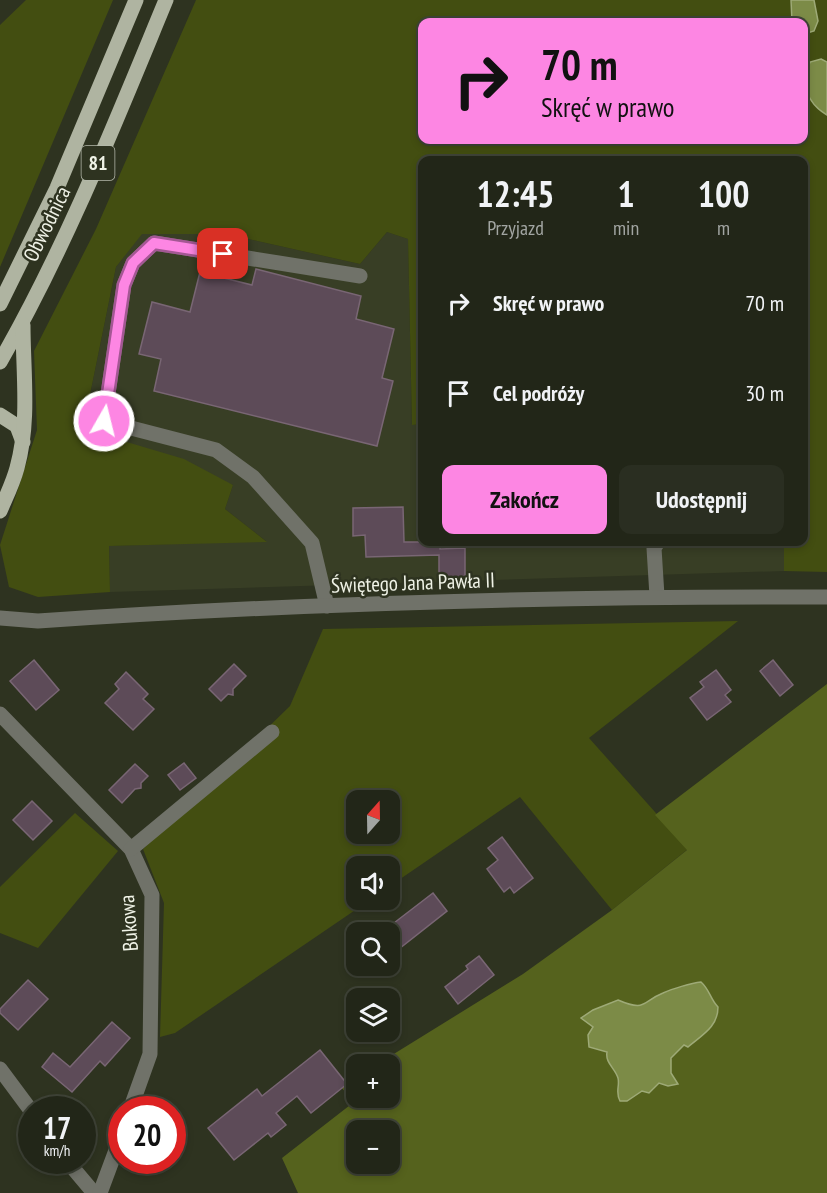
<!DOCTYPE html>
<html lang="pl">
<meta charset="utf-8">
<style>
:root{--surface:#222618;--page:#2a2e21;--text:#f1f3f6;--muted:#a2a5a2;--line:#3f4337;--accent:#fd86e3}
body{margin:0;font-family:"PT Sans Narrow",sans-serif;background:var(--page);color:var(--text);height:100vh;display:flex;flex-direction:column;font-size:22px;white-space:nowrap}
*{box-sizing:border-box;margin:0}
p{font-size:20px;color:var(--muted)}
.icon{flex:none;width:33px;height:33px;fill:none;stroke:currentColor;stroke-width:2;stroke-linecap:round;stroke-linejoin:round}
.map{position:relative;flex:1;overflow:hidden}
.details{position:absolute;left:418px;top:156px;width:390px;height:390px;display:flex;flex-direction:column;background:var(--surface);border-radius:12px;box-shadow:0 3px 9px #0003,0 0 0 2px var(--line)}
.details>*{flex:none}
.hud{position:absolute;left:418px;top:18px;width:390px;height:126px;border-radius:12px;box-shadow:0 3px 9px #0003,0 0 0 2px var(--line);background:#fd86e3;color:#111;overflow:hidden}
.needle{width:39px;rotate:20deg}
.controls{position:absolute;left:346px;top:790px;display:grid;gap:12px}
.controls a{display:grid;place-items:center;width:54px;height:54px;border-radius:12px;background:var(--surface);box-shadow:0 3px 9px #0003,0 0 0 2px var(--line);font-size:30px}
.speed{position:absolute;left:18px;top:1096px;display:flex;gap:12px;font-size:30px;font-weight:700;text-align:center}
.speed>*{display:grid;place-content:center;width:78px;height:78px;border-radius:50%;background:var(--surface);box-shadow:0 3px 9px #0003,0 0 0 2px var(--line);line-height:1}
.speed small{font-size:15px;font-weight:400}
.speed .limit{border:9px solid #d22;background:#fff;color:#111}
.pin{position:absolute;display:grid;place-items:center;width:51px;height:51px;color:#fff;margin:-26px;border-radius:12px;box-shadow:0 3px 9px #0006}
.me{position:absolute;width:66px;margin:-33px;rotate:8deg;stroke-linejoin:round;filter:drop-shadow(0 0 4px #0008)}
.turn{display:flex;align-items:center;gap:21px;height:126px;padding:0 24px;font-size:27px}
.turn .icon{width:78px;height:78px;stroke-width:2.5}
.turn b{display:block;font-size:42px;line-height:51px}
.eta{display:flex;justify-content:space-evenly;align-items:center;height:102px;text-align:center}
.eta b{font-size:36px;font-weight:800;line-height:42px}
.primary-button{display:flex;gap:12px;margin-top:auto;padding:12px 24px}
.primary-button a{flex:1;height:69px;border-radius:12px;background:var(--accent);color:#111;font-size:24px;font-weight:800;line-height:69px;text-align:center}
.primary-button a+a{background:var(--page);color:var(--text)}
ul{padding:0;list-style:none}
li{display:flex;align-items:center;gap:18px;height:90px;padding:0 24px}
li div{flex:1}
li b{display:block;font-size:22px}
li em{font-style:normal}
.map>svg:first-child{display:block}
</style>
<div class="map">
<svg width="827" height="1193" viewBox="0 0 827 1193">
<rect width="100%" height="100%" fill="#2e3320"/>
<polygon fill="#383e25" points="178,232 226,234 360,264 387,232 408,239 412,425 423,424 423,542 784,542 784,571 110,592 109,546 266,541 225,509 233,485 83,429 116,267 141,234"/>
<g fill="#434e11" fill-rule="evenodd">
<polygon points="26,0 113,0 0,267 0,25"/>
<path d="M196 0H827V572L784 571V542H804V160H423V424L412 425 408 239 387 232 360 264 226 234H142L116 267 83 429 184 459 233 485 225 509 267 542 109 546 110 592 38 597 9 587 0 545 37 430 34 351 96 229ZM423 22H804V140H423Z"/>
<path d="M738 621 589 738 688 849 612 910 520 797 390 886V867H357V900H370L175 1033 160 1037 164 903 143 849 290 706 323 629ZM357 801H390V834H357Z"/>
<polygon points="75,813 118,851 38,948 0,933 0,887"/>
</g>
<path fill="#55621d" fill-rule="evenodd" d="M827 684V1193H298L282 1158 354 1102 341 1087 357 1077V1098H390V1065H376L523 974 612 910 687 850 655 815ZM357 1131H390V1164H357Z"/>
<g fill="#7c8b47" stroke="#9eaa77" stroke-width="1.5">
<polygon points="791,0 814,0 818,21 814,31 804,34 804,22 792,22"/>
<path d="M821 59 827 62V115C805 102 802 84 810 62Z"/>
<path d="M701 982C710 990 710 999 718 1007 718 1027 702 1035 688 1047L684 1045 671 1058V1073L678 1084 668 1086 659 1083 649 1093 642 1091 627 1101H620C615 1092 620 1086 618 1078 615 1068 605 1063 607 1052L589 1047 588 1035 593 1027 581 1018 593 1010 618 1000C646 1012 641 1002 663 993 672 989 691 983 701 982Z"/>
</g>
<g fill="#5d4b58" stroke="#796674" stroke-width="1.5">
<polygon points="256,269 361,296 356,319 394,329 382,378 393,381 377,446 154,391 161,359 139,354 152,302 190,312 200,272 252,285"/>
<polygon points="403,507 404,542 440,542 440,549 465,548 465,578 439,578 439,555 366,557 365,535 353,536 353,508"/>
<polygon points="34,660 59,690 36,710 10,681"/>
<polygon points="773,660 793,685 780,696 760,671"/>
<polygon points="234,664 246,676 233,689 233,695 228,694 221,701 209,689"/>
<polygon points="716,670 731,690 725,695 731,702 707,720 690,698 704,687 700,682"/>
<polygon points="126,672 148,694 143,699 154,709 133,730 105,703 119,689 115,684"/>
<polygon points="184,763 196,778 180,790 168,775"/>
<polygon points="135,764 148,776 141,783 141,788 135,789 122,803 109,790"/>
<polygon points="32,801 52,821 33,840 13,820"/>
<polygon points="502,837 533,878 514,893 510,887 504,892 487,869 498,860 488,848"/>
<polygon points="433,893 447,911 390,956 390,926"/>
<polygon points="479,956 494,975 458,1004 445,987 468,969 466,966"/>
<polygon points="28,980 48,999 18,1030 0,1013 0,1009"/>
<polygon points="112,1022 130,1038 105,1066 100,1061 72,1092 42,1067 53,1053 70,1067"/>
<polygon points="320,1050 347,1084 311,1113 297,1096 276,1113 286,1125 271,1137 268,1133 234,1160 208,1128 257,1089 262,1096"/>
</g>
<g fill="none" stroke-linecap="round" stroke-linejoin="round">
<g stroke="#707269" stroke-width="15">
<polyline points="657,596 654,548 658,542"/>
<polyline points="327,606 312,543 253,477 216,450 104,421 124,285 133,263 154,243 360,276"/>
<path d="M0 618 38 621C301 603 564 596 827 597"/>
<polyline points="0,714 131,849 152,895 150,1054 130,1110"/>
<polyline points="131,849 272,732"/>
<polyline points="0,1069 32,1112"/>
<polyline points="67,1161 94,1193"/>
<polyline points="100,1193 122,1134"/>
</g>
<g stroke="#afb4a1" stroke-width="15">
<polyline points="0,304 57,188 136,0"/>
<path d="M0 362C66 247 115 123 166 0"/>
<polyline points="0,415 17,426 23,442"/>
<path d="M0 511C6 497 13 483 17 468 30 421 23 372 23 325"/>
</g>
</g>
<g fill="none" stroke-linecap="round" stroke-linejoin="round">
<defs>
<polyline id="route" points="104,421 124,285 133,263 154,243 223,254"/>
</defs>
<use href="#route" stroke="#a45794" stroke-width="15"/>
<use href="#route" stroke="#fd86e3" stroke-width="10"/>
</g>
<g text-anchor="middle" stroke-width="5" stroke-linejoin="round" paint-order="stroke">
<rect fill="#2e3320" stroke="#b5b9ab" stroke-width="1.5" x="81.5" y="146" width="33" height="34" rx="4.5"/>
<g font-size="20" font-weight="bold" fill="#eff2e6">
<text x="98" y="170">81</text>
</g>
<g font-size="21" fill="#eff2e6" stroke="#2e3320">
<text transform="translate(47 224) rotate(-64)" y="7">Obwodnica</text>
<text transform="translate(413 583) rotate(-2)" y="7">Świętego Jana Pawła II</text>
<text transform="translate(129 923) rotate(-94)" y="7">Bukowa</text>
</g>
</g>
</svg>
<div class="controls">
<a><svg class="needle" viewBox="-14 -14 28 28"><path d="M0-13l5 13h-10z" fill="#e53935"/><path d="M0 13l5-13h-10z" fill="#a2a5a2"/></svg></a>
<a><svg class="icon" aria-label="sound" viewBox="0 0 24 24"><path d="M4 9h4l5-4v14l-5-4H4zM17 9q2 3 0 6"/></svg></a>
<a><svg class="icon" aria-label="search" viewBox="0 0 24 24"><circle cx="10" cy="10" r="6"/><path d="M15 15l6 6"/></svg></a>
<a><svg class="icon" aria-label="layers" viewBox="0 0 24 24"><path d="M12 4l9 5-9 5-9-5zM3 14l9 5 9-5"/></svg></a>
<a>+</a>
<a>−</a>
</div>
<div class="speed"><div>17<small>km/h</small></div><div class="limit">20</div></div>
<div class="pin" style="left:223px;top:254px;background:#d93025"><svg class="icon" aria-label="arrive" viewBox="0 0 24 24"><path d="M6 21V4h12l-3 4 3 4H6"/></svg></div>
<svg class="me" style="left:104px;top:421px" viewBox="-20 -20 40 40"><circle r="17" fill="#fd86e3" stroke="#fff" stroke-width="3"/><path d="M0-11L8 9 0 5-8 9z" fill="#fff"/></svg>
<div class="hud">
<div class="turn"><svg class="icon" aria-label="right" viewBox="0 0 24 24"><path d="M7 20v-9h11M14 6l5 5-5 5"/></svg><div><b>70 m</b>Skręć w prawo</div></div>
</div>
<section class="details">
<div class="eta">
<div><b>12:45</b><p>Przyjazd</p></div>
<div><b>1</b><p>min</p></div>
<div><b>100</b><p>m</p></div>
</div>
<ul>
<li><svg class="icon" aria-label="right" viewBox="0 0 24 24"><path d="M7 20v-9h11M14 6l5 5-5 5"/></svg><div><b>Skręć w prawo</b></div><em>70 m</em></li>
<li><svg class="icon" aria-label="arrive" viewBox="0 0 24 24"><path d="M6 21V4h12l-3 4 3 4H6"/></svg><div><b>Cel podróży</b></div><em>30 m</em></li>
</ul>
<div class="primary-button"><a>Zakończ</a><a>Udostępnij</a></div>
</section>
</div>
